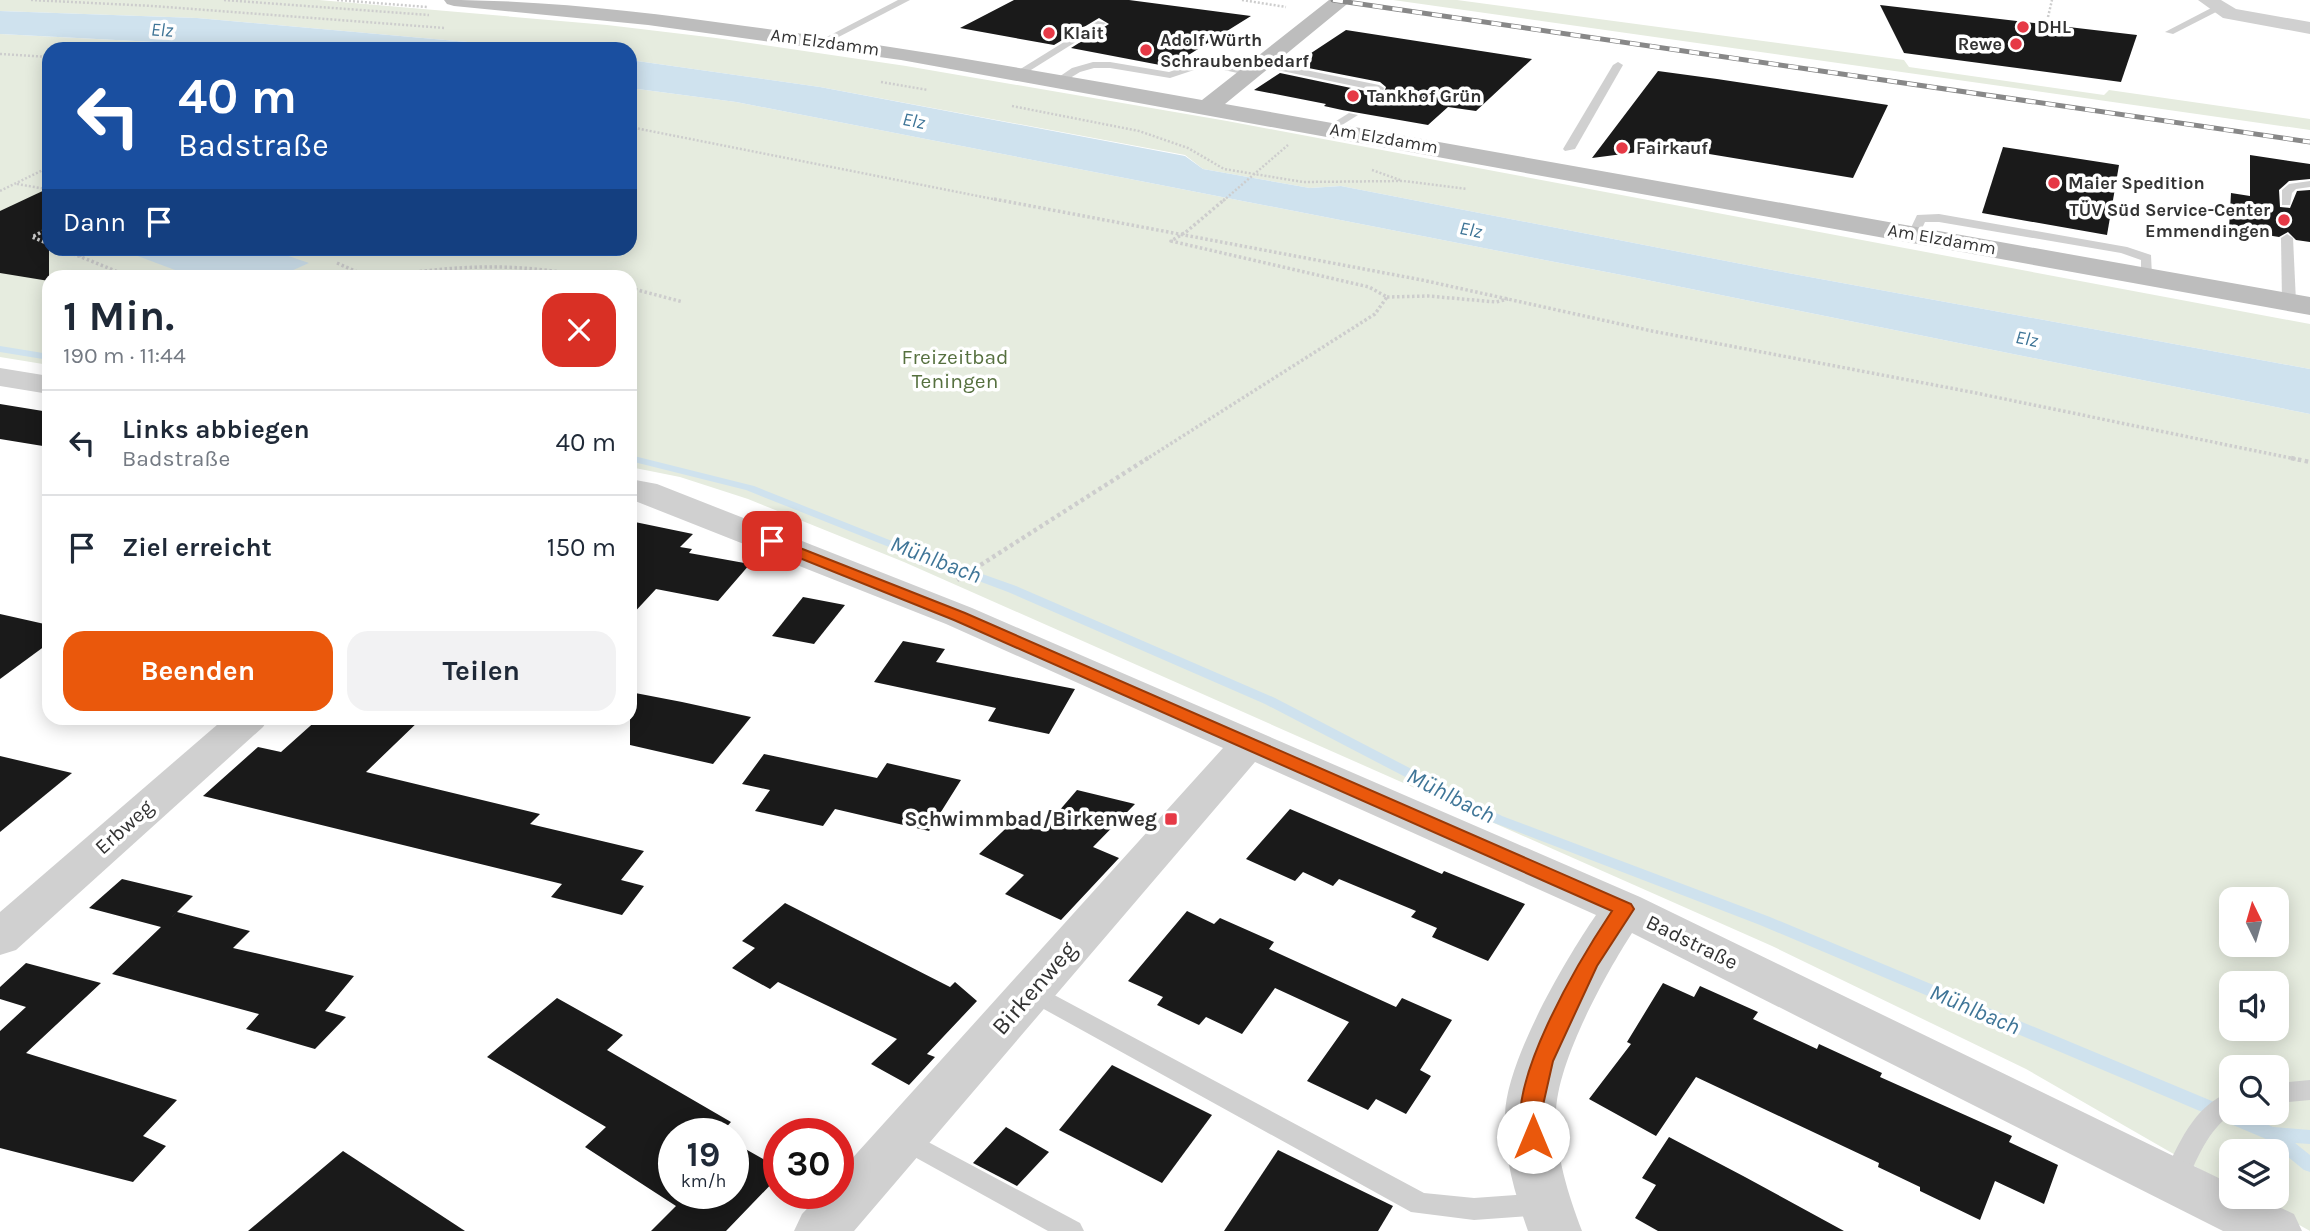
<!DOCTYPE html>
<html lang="de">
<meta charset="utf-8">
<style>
:root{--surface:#fff;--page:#f2f2f3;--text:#1f2937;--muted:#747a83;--line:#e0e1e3;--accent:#ea580c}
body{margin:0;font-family:Karla,sans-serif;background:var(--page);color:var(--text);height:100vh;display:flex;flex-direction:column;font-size:26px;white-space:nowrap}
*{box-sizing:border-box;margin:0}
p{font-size:23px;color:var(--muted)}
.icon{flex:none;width:38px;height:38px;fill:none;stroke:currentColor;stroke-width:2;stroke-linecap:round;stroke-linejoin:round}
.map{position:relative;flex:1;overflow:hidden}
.sheet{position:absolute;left:42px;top:270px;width:595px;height:455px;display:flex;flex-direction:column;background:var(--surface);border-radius:21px;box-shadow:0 4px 18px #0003}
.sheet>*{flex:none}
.guide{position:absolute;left:42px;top:42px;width:595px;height:214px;border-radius:21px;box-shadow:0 4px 18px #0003;background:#1a4fa0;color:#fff;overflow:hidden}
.needle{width:46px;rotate:355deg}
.tools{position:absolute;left:2219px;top:887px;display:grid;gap:14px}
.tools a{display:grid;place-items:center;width:70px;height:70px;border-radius:14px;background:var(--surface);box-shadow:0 4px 18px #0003;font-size:35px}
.speed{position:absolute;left:658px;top:1118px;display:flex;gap:14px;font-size:35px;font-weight:700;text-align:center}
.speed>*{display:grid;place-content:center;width:91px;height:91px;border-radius:50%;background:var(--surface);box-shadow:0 4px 18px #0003;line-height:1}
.speed small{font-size:18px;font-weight:400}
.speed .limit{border:10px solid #d22;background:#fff;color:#111}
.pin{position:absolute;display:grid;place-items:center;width:60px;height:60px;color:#fff;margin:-30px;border-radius:14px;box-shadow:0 4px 10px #0006}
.me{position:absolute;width:77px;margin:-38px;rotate:0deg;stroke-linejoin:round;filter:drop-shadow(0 0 5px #0008)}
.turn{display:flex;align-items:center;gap:24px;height:147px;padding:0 21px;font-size:32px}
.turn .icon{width:91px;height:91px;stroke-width:2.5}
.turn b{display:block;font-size:49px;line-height:60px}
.then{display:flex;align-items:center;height:66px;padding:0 21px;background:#0003;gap:14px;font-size:26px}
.round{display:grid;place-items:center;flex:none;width:74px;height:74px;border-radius:21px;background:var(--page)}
.head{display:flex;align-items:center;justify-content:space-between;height:119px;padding:0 21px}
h1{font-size:42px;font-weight:700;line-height:52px}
.cta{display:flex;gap:14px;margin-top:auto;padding:14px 21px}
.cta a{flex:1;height:80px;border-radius:21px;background:var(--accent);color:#fff;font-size:28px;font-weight:700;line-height:80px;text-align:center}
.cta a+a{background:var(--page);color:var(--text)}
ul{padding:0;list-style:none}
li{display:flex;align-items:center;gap:21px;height:105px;padding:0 21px;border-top:2px solid var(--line)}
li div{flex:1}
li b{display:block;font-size:26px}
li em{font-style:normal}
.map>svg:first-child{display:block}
</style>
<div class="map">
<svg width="2310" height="1231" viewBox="0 0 2310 1231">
<rect width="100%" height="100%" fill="#fff"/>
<g fill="#e6ecdf" fill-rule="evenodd">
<polygon points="0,0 319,0 607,25 716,38 906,66 1227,121 2310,324 2310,369 1788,273 1341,186 1310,188 1203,169 1185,155 820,87 630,60 630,49 548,49 197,18 0,11"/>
<polygon points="1393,0 1457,0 1904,60 1909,67 2104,95 2109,90 2310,119 2310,130"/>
<path d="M0 34 288 49H49V248H630V88L736 102 1632 277 2310 414V1231L2249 1197H2277V1152H2231V1187L2026 1069 1772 946 904 562 748 499 680 477 630 467V276H49V365L0 357ZM2231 900H2277V945H2231ZM2231 984H2277V1029H2231ZM2231 1068H2277V1113H2231Z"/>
</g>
<g fill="#cfe2ee">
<polygon points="0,11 197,18 548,49 288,49 0,34"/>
<polygon points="630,60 820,87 1185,156 1203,169 1310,188 1341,186 1788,273 2310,369 2310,414 1632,277 736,102 630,88"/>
<polygon points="119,249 268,249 309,263 280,276 191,276"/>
</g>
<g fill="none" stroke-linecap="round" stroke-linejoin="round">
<g fill="#cfe2ee" fill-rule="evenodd">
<polygon points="0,346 49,354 49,360 0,352"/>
<polygon points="630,455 754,486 912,549 1016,586 1275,698 1502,816 1770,917 2231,1109 2231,1113 2240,1113 2273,1127 2310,1130 2310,1144 2295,1143 2310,1155 2310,1172 2304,1170 2266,1139 1760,925 1492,822 1265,704 1008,592 904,553 746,490 630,461"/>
</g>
</g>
<g fill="#1a1a1a">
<polygon points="1014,0 1129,0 1251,16 1174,64 1160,65 1071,48 1109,24 1099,18 1054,45 960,28"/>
<polygon points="1880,5 2137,35 2121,82 1904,53"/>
<polygon points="1346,30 1532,59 1476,111 1448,107 1428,125 1342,110 1324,106 1326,104 1254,90 1280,73 1370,92 1371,97 1382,100 1386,87 1380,82 1293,65"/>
<polygon points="1658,71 1717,79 1888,105 1853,178 1649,144 1646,151 1592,158"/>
<polygon points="2003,147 2119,165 2107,235 1982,213"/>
<polygon points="2250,155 2310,164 2310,179 2289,181 2279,190 2280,207 2290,208 2297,191 2310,190 2310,242 2296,240 2288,232 2279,237 2229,229 2231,193 2250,196"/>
<polygon points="49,188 49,281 0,273 0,211"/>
<polygon points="0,404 49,412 49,447 0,439"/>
<polygon points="630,521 693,534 680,547 692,549 689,553 750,564 718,601 656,589 630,617"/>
<polygon points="803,597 845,605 814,644 772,636"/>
<polygon points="0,614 49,625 49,643 0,679"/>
<polygon points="903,641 945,649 936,662 1075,689 1049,734 988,721 996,708 874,682"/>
<polygon points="630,692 682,702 751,717 713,764 630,745"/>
<polygon points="319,718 422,718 366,772 540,814 530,824 644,851 621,880 644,886 622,915 551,897 562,884 203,796 258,747 281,752"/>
<polygon points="764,754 877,778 887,763 961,780 929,831 835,809 823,826 755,811 770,790 742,784"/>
<polygon points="0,756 72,773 0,832"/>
<polygon points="1077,790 1135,804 1093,847 1119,858 1061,920 1005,894 1024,875 979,854 1021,814 1046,826"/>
<polygon points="1290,809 1442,874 1444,871 1525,904 1488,961 1432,937 1437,928 1411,917 1416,911 1339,879 1333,886 1303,872 1295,881 1246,859"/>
<polygon points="122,879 193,896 172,917 177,912 250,931 233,948 354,976 325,1011 346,1017 315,1049 246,1029 259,1014 112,974 161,927 89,908"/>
<polygon points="785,903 950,987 955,982 977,1001 927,1054 935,1057 909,1085 871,1064 897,1039 778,982 770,989 732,968 755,948 742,941"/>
<polygon points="1187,911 1214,924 1220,918 1274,942 1269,949 1396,1007 1402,998 1452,1020 1420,1070 1431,1076 1406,1114 1376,1099 1368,1110 1307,1081 1349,1022 1275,988 1242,1034 1206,1017 1199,1025 1157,1005 1163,997 1128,981"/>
<polygon points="26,963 101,983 26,1053 177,1100 143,1136 166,1146 133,1182 0,1148 0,1031 26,1007 0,999 0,987"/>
<polygon points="1663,983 1694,997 1700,986 1758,1012 1753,1019 1817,1049 1819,1044 1882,1073 1880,1077 2012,1136 2009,1142 2058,1165 2044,1204 1995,1181 1980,1220 1920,1191 1920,1187 1878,1167 1879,1163 1696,1077 1656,1136 1589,1099 1631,1044 1627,1042"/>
<polygon points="557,998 623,1035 607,1050 731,1122 720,1134 674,1134 674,1194 733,1194 733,1142 779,1168 779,1176 726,1231 651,1231 676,1206 585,1147 606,1127 487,1057"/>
<polygon points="1112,1065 1212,1115 1162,1183 1059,1130"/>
<polygon points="1006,1127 1049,1152 1017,1186 973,1163"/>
<polygon points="1669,1137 1745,1177 1844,1231 1658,1231 1635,1218 1656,1185 1642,1178"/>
<polygon points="1278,1150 1393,1206 1378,1231 1224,1231"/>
<polygon points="343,1151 465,1231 248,1231"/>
</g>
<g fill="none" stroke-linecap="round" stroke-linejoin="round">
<g stroke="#cdcdcd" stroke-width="2.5" stroke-dasharray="2 2" stroke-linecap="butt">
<polyline points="31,0 153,6 445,28"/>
<polyline points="224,0 429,15"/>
<polyline points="337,0 427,7"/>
<polyline points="1242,0 1286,7"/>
<polyline points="2048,17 2052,0"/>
<polyline points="0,54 49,57"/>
<polyline points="881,82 928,90"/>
<polyline points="1012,106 1139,131 1188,148 1224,169 1303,182 1403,181 1467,189"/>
<polyline points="630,127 1003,201"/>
<polyline points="1372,170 1400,180"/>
<polyline points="17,184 46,189"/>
<polyline points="0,191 49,167"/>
</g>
<g stroke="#cdcdcd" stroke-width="3.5" stroke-dasharray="2.5 2.5" stroke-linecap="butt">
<polyline points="994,199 1422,280 1652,331 1971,392 2300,460"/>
<polyline points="49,228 32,237 49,244"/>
<polyline points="59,248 128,276"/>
<polyline points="79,256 96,248"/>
<polyline points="337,263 366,276"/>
<path d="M390 276C455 265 518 263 583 276"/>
<polyline points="630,288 683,302"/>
<polyline points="1387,297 1428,296 1496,302 1508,299"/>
<polyline points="1145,460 1375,314 1387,297 1369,287 1171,241 1186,232"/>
</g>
<g stroke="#cdcdcd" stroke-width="4.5" stroke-dasharray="3.5 3.5" stroke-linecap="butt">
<polyline points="2291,458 2310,462"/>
<polyline points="957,580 1148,458"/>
</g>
<g fill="#d0d0d0" fill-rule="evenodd">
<polygon points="898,0 910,0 827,43 819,41"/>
<polygon points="2217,5 2222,8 2220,10 2173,34 2165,32"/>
<polygon points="1098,21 1106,23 1023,75 1014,73"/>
<polygon points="1262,61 1379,85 1384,88 1381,97 1377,98 1372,95 1373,90 1258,66 1257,64"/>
<polygon points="1093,62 1110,62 1169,72 1199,62 1215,62 1256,73 1251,76 1215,68 1200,68 1170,78 1110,68 1094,68 1080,72 1062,83 1053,81 1072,68"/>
<polygon points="1618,62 1623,65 1575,149 1565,151 1563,149 1613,65"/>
<polygon points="1349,113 1358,115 1334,130 1325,128"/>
<polygon points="2310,181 2310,187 2296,189 2292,193 2290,205 2282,205 2282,190 2289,184"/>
<polygon points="1939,214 2127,247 2151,255 2152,276 2146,280 2141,279 2141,260 2121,253 1939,222 1925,222 1918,237 1910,237 1908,234 1917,215"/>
<polygon points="2287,234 2293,238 2296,302 2289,306 2282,302 2281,238"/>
<polygon points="1030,982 1424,1193 1474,1198 1542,1193 1551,1196 1555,1204 1551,1212 1542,1215 1474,1220 1411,1212 1022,997 1019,991 1022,985"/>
<polygon points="2310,1080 2310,1100 2277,1103 2277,1083"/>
<path d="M2231 1092 2233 1113C2207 1130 2197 1160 2184 1187L2175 1190 2166 1187 2162 1179C2178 1146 2193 1105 2231 1092Z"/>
<polygon points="902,1128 1080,1223 1084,1231 1048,1231 893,1145 890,1138 893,1131"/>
</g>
<g fill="#d0d0d0" fill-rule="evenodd">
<polygon points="2198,0 2221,0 2236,9 2310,22 2310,34 2223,18"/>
<polygon points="0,368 49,376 49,394 0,386"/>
<path d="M630 479 657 484 972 608 1640 897 2231 1184V1197H2258L2294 1214 2302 1231H2223L1632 933C1605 975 1555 1065 1556 1116 1556 1156 1568 1194 1582 1231H1528C1515 1194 1503 1155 1505 1115 1506 1061 1565 960 1596 915L1255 762 854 1231H794L802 1214 821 1194H838V1174L1223 748 946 624 630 499Z"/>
<polygon points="225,718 269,718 263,727 16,950 0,955 0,912"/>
</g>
<path fill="#bdbdbd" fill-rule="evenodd" d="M444 0C545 0 645 12 745 26 898 46 1050 73 1202 100L1329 0H1352L1225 104 2310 297V315L901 60 648 25 454 6 447 4Z"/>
<defs>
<polyline id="rail" points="1333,0 2310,142"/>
</defs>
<use href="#rail" stroke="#888" stroke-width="5"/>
<use href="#rail" stroke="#fff" stroke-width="3.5" stroke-dasharray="10" stroke-linecap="butt"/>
<polyline stroke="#cdcdcd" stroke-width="2.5" stroke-dasharray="2 2" stroke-linecap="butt" points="1223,201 1288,145"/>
<polyline stroke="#cdcdcd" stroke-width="3.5" stroke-dasharray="2.5 2.5" stroke-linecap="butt" points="1186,232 1225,199"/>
</g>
<path fill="#ea580c" stroke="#983908" stroke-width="2" d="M772 537 965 613 1631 904 1634 909 1597 966 1553 1061 1541 1114 1544 1137 1541 1144 1533 1146 1525 1144C1499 1091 1582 956 1612 911L954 620 767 545 765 541Z"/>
<g fill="#e63946" stroke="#fff" stroke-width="2.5">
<circle cx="2023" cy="27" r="7"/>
<circle cx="1049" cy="33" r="7"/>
<circle cx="2016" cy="44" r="7"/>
<circle cx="1146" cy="50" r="7"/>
<circle cx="1353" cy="96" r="7"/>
<circle cx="1622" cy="148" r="7"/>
<circle cx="2054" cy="183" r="7"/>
<circle cx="2284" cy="220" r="7"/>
<rect x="1164" y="812" width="14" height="14" rx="3.5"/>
</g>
<g text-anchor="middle" stroke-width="7" stroke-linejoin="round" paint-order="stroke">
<g font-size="18" font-weight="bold" fill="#333" stroke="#fff" text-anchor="start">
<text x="2037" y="33">DHL</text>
<text x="1063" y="39">Klait</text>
<text x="1160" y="46">Adolf Würth<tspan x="1160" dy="21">Schraubenbedarf</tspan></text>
<text x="2002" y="50" text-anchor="end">Rewe</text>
<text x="1367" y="102">Tankhof Grün</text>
<text x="1636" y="154">Fairkauf</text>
<text x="2068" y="189">Maier Spedition</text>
<text x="2270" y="216" text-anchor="end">TÜV Süd Service-Center<tspan x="2270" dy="21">Emmendingen</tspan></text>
</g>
<g font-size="18" fill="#333" stroke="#fff">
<text transform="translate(825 42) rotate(8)" y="6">Am Elzdamm</text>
<text transform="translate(1384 138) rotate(10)" y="6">Am Elzdamm</text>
<text transform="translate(1942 239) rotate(10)" y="6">Am Elzdamm</text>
</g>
<g font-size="19" font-style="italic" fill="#3f7597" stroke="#fff">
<text transform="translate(162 29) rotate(3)" y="7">Elz</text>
<text transform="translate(914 120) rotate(11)" y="7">Elz</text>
<text transform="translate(1471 229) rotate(11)" y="7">Elz</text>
<text transform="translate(2027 338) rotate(11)" y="7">Elz</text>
</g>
<g font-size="21" fill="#56703f" stroke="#fff">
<text x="955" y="364">Freizeitbad<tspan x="955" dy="24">Teningen</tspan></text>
</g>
<g font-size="21" font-weight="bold" fill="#333" stroke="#fff" text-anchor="end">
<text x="1157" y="826">Schwimmbad/Birkenweg</text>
</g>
<g font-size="21" fill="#333" stroke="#fff">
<text transform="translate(124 827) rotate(-42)" y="7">Erbweg</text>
<text transform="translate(1692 942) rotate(26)" y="7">Badstraße</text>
</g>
<g font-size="23" font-style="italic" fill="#3f7597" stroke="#fff">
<text transform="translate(936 559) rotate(21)" y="8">Mühlbach</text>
<text transform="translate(1451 795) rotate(27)" y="8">Mühlbach</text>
<text transform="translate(1975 1009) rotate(23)" y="8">Mühlbach</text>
</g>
<g font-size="24" fill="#333" stroke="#fff">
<text transform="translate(1034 988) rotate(-49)" y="8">Birkenweg</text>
</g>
</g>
</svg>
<div class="tools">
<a><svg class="needle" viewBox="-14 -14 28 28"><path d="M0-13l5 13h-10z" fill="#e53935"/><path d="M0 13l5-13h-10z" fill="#747a83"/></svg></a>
<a><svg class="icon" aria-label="sound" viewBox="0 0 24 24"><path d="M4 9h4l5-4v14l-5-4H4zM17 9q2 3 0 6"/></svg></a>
<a><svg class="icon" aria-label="search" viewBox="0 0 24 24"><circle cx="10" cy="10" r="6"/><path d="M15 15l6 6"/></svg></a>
<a><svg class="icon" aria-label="layers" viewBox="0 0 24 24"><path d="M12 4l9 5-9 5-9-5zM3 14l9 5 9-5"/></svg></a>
</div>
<div class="speed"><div>19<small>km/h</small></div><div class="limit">30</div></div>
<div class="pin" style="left:772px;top:541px;background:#d93025"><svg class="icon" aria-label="arrive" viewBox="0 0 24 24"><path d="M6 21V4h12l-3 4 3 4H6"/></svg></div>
<svg class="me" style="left:1533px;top:1137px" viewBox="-20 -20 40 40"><circle r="19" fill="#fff"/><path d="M0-13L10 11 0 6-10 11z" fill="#ea580c"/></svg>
<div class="guide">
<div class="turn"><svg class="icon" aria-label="left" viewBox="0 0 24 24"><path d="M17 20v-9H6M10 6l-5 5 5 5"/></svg><div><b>40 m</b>Badstraße</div></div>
<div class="then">Dann<svg class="icon" aria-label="arrive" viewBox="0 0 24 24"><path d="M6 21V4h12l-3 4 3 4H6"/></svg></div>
</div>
<section class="sheet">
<div class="head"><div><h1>1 Min.</h1><p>190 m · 11:44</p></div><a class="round" style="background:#d93025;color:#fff"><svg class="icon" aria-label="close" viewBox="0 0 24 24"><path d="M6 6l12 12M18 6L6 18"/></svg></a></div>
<ul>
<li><svg class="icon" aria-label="left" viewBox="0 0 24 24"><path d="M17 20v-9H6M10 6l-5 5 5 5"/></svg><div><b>Links abbiegen</b><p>Badstraße</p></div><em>40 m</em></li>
<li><svg class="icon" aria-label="arrive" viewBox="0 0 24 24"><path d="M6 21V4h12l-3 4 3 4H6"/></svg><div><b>Ziel erreicht</b></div><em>150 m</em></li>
</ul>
<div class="cta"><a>Beenden</a><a>Teilen</a></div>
</section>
</div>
